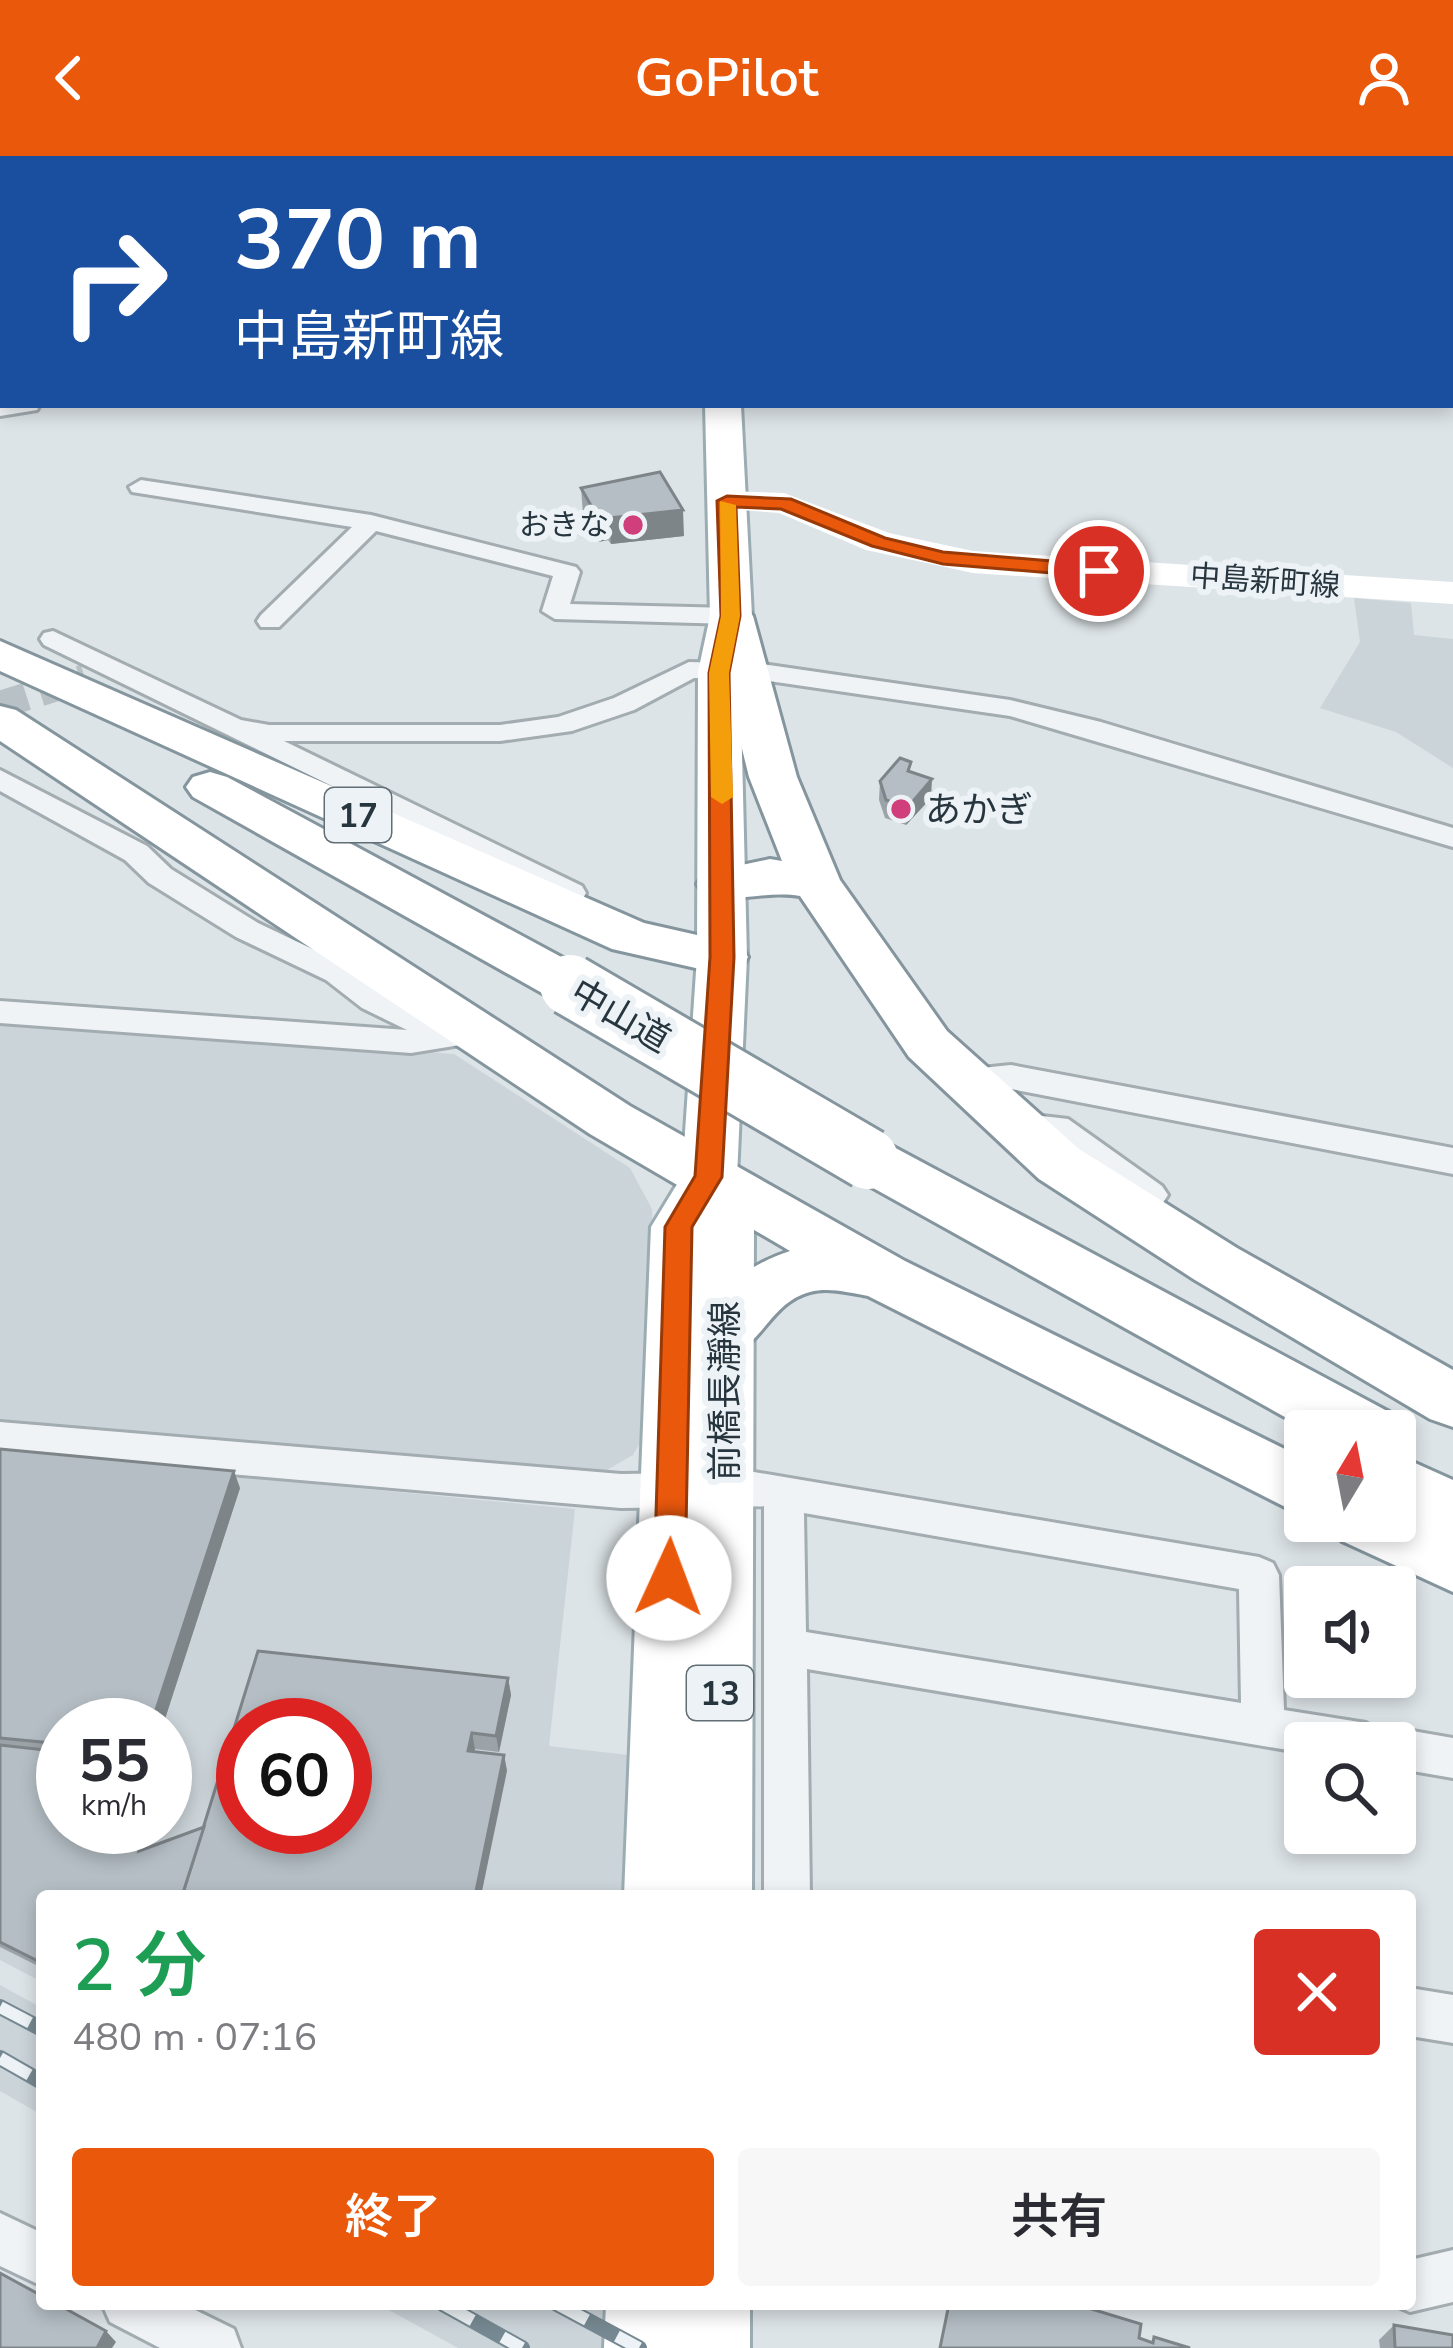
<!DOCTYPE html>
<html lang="ja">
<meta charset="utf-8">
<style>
:root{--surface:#fff;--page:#f7f7f7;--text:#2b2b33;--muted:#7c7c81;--accent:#ea580c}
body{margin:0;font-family:"Nunito Sans","Noto Sans JP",sans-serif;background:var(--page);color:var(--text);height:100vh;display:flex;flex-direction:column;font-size:45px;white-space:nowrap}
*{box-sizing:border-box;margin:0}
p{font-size:39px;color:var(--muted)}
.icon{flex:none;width:66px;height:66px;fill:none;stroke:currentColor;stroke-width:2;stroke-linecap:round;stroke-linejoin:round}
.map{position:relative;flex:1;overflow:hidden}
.details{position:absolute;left:36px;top:1734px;width:1380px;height:420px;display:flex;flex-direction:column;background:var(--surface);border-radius:12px;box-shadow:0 6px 18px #0003}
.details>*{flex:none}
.guide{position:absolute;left:0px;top:0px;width:1455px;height:252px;box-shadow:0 6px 18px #0003;background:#1a4fa0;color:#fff;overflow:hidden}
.needle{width:78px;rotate:10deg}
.tools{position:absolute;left:1284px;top:1254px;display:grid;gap:24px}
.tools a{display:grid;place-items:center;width:132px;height:132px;border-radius:12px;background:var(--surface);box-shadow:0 6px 18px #0003;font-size:60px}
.speed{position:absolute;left:36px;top:1542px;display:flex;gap:24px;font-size:60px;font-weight:700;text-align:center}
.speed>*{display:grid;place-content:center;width:156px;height:156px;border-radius:50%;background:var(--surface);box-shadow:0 6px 18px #0003;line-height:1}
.speed small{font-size:30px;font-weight:400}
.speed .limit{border:18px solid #d22;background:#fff;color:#111}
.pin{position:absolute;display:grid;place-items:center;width:102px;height:102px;color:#fff;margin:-51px;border:6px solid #fff;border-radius:50%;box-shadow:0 3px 12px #0007}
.me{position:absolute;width:132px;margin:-66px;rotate:2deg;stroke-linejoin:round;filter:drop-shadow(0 0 9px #0008)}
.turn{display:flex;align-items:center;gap:42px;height:252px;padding:0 36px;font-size:54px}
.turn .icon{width:156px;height:156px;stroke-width:2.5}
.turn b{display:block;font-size:84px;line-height:102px}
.round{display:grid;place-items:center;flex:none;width:126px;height:126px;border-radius:12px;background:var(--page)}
.head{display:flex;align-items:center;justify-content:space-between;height:204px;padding:0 36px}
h1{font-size:72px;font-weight:600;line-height:90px;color:#1e9e55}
.primary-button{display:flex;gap:24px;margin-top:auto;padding:24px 36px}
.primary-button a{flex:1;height:138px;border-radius:12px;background:var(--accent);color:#fff;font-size:48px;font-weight:600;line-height:138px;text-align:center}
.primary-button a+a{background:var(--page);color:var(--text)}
header{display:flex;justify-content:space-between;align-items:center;height:156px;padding:0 36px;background:var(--accent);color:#fff;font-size:54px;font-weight:600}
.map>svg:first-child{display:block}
</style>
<header><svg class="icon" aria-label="back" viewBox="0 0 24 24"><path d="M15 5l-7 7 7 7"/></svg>GoPilot<svg class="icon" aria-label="person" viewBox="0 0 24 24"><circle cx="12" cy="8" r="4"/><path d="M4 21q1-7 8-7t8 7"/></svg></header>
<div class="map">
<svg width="1453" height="2192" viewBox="0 0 1453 2192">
<rect width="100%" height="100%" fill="#dde4e7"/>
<g fill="#cbd4d9" fill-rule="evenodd">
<polygon points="1354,442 1411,447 1414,479 1453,483 1453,612 1396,576 1320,552 1360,486"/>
<polygon points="0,865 454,898 630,1012 652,1053 653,1097 641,1285 633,1299 605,1315 0,1265"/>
<path d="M0 1298 575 1353 549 1590 628 1599 622 1740H42V1826L0 1804ZM63 1569H165V1671H63ZM243 1569H345V1671H243Z"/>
<polygon points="0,1829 42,1852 42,1959 0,1935"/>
<polygon points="378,2148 593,2148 676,2192 458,2192"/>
</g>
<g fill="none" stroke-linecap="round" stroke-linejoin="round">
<polyline stroke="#b8c1c5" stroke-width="28" stroke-dasharray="28 14" stroke-linecap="butt" points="0,549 85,522"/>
<defs>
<g id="minor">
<polygon points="0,246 3,249 40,249 37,254 0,260"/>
<polygon points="141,324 371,359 576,411 580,416 570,448 731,452 744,460 731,468 555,463 542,455 553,420 376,375 279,471 261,471 257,465 261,459 352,371 132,336 129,331"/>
<polygon points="53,475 241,564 269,569 500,569 558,561 614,542 689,506 762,508 1010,544 1101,566 1453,672 1453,691 1010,560 762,524 694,522 634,554 572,575 500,585 284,585 582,730 586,737 582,744 571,747 44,489 40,483 44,477"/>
<polygon points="0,614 147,690 171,713 258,767 348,810 384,836 460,873 464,881 460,889 411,897 0,867 0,845 407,874 362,852 326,824 236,781 149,727 125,704 0,635"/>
<polygon points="1011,909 1453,992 1453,1018 1011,933 951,931 946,923 951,915"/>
<polygon points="1015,957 1068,963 1162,1030 1168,1039 1162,1048 1150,1052 1138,1048 1048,984 1003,978 998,969 1003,960"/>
<path d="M0 1266 621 1318 754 1316 1259 1401 1273 1407 1279 1419 1284 1554 1366 1567 1383 1577 1395 1572 1453 1582V1622L1395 1612V1587H1305V1597L807 1513 810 1740H764V1350L621 1352 0 1298ZM804 1357 1239 1433 1241 1547 806 1476Z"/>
<polygon points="1410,1832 1453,1839 1453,1887 1410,1880"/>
<polygon points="0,2057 42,2077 42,2130 0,2110"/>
<polygon points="1453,2094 1453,2146 1410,2156 1392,2148 1410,2148 1410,2104"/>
<polygon points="102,2148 183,2148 234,2173 241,2192 160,2192 110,2166"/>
</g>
<g id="primary">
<rect x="713" y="0" width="30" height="3"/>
<polygon points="705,249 741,249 752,460 740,516 747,801 737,1021 754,1074 752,1740 624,1740 651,1071 682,1020 697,801 698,516 710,460"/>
<polygon points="606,2148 750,2148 750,2192 604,2192"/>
</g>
<g id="trunk">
<path d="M731 447 746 451 753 460 797 621 840 724 947 875 1079 993 1237 1092 1453 1214V1271L1430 1263 1195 1124 1039 1023 909 901 800 740C766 734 735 748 704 739L697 728 704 717 770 703 782 705 749 621 709 460 716 451Z"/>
<polygon points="0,485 644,767 741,789 748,801 741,813 722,818 612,793 0,515"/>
<path d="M0 550 16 554 630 950 905 1105 1305 1303V1361L868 1140C850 1137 829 1131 810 1136 760 1149 760 1215 699 1195L690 1178C711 1137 747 1109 790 1095L590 978 0 585Z"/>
<polygon points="210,616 227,621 589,816 597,829 589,842 570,847 551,842 193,641 186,631 193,621"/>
<polygon points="868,982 888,988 1389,1256 1398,1275 1395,1281 1395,1275 1310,1275 848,1018 839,1003 848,988"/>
<polygon points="1395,1298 1453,1324 1453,1436 1342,1385 1333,1365 1395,1365"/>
</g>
</defs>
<use href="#minor" stroke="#a2acb1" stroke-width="6"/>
<use href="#primary" stroke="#9cacb3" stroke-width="6"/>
<use href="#trunk" stroke="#84959e" stroke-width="6"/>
<use href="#minor" fill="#f0f3f6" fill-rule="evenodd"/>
<polygon fill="#fff" fill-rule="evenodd" points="726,335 784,337 889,377 973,395 1453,426 1453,448 973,417 866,394 779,357 714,352 709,345 714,338"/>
<use href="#primary" fill="#fff" fill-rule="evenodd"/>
<use href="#trunk" fill="#fff" fill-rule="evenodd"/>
<defs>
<g id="rail">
<polyline points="0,1851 42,1873"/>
<polyline points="0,1902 42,1926"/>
<polyline points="443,2148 522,2192"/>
<polyline points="557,2148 639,2192"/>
</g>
</defs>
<use href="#rail" stroke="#768891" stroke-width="16"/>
<use href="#rail" stroke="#ecf2f5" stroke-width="12" stroke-dasharray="34" stroke-linecap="butt"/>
<defs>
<polyline id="trunk-bridge" points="570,829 868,1003"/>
</defs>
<use href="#trunk-bridge" stroke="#84959e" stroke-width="66" stroke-linecap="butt"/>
<use href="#trunk-bridge" stroke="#fff" stroke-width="60"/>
</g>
<g fill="#9ba3a9">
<polygon points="581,332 684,380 611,388 608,384 598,386 583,358"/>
<polygon points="911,616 931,642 906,669 885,662 879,644 880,625"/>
<polygon points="0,1293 240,1332 163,1569 63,1569 63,1671 152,1671 146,1692 204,1671 508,1522 511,1539 499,1596 475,1593 475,1596 504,1599 507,1615 42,1740 42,1812 0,1791"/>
<polygon points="1394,2169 1453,2192 1380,2192 1379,2184"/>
</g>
<g fill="#7e8589">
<polygon points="683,354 684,380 611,388 609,362"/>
<polygon points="607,358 608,384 598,386 597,360"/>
<polygon points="932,623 931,642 906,669 908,651"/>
<polygon points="234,1315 240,1332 163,1569 151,1569"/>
<polygon points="508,1522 511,1539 499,1596 496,1580"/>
<polygon points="472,1577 475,1593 471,1611 468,1595"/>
<polygon points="504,1599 507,1615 481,1740 475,1740"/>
<polygon points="146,1671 152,1671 143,1702 139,1695"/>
<polygon points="106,2175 116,2186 112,2192 97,2192"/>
</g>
<g fill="#b4bec4" stroke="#7e8589" stroke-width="3" fill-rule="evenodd">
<polygon points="660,316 683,354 609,362 607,358 597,360 581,332"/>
<polygon points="900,602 911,606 908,615 932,623 908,651 886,644 880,625"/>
<polygon points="0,1293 234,1315 151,1569 63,1569 63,1588 0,1582"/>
<path d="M258 1495 508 1522 496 1580 472 1577 468 1595 504 1599 475 1740H182ZM243 1569H345V1671H243Z"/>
<polygon points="0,1589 63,1596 63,1671 146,1671 139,1695 204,1671 182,1740 42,1740 42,1807 0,1786"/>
<polygon points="0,2117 42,2140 42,2148 57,2148 106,2175 97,2192 0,2192"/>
<polygon points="949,2148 1075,2148 1141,2168 1139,2182 1153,2187 1154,2181 1190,2192 940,2192"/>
<polygon points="1394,2169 1453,2179 1453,2192 1395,2192"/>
</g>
<polygon fill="#ea580c" stroke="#983908" stroke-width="3" points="727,340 791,343 885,382 943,396 1099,409 1109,415 1099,421 943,408 872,390 781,353 736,351 740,460 729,517 734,801 722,1021 692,1071 685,1422 680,1431 669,1435 658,1431 654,1422 665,1071 695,1020 710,801 709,517 721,460 717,345"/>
<polygon fill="#f59e0b" points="720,345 736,349 740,460 729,517 733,641 722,648 711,641 709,517 721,460"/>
<g fill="#d03e7b" stroke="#ecf2f5" stroke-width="4.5">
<circle cx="633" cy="369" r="12"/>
<circle cx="901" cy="653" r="12"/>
</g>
<g text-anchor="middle" stroke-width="12" stroke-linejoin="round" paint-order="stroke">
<g font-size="30" fill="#26353e" stroke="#ecf2f5" text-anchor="end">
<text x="609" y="379">おきな</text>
</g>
<g font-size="30" fill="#26353e" stroke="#ecf2f5">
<text transform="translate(1265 425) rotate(4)" y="10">中島新町線</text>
</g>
<g fill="#ecf2f5" stroke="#616e75" stroke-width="3">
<rect x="325" y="632" width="66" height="54" rx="9"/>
<rect x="687" y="1510" width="66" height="54" rx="9"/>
</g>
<g font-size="33" font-weight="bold" fill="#26353e">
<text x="358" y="671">17</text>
<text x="720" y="1549">13</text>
</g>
<g font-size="36" fill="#26353e" stroke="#ecf2f5" text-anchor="start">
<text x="925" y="666">あかぎ</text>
</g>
<g font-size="36" fill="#26353e" stroke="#ecf2f5">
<text transform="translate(621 859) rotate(30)" y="13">中山道</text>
<text transform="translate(724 1235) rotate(-90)" y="13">前橋長瀞線</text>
</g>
</g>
</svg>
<div class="tools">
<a><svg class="needle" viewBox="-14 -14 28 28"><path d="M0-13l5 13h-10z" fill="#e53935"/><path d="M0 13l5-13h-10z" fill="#7c7c81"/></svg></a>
<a><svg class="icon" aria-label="sound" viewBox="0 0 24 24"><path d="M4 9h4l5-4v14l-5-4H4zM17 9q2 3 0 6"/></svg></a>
<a><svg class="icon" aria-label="search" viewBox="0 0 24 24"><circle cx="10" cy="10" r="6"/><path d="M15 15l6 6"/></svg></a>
</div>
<div class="speed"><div>55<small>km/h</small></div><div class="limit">60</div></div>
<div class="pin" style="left:1099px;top:415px;background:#d93025"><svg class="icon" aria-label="arrive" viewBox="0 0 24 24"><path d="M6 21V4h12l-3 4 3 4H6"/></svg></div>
<svg class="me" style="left:669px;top:1422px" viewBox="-20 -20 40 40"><circle r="19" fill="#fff"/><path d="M0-13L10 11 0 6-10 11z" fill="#ea580c"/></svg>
<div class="guide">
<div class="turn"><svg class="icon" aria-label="right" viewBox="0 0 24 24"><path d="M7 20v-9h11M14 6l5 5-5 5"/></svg><div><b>370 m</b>中島新町線</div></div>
</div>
<section class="details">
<div class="head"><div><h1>2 分</h1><p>480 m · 07:16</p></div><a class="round" style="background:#d93025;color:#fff"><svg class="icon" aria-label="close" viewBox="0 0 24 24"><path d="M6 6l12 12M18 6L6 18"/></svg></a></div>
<div class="primary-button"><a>終了</a><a>共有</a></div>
</section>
</div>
